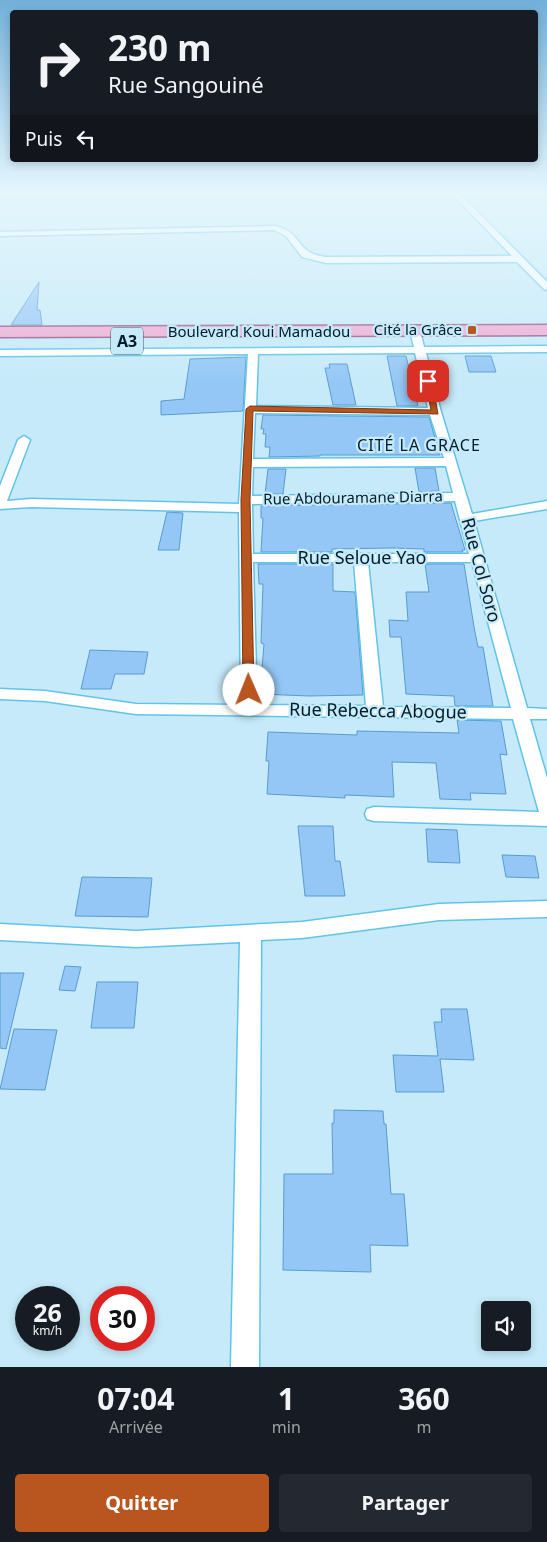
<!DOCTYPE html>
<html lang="fr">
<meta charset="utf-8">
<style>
:root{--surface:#171b24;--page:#242831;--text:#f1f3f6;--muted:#9ea1a6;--accent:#b9551f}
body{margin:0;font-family:"Noto Sans",sans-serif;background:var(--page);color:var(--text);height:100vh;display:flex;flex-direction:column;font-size:19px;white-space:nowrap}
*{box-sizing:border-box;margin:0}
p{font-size:16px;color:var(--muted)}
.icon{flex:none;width:28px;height:28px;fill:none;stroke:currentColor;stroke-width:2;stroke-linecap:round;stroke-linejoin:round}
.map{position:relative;height:1367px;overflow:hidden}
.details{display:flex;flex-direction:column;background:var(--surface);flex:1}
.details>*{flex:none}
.guide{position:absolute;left:10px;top:10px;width:528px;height:152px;border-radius:5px;box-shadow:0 2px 8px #0003;background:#171b24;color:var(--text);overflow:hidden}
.fabs{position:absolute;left:481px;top:1301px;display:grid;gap:10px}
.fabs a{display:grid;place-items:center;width:50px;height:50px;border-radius:5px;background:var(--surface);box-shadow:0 2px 8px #0003;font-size:25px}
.speed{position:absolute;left:15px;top:1286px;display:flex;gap:10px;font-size:25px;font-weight:700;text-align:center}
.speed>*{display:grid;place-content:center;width:65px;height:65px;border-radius:50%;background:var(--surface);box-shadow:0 2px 8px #0003;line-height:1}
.speed small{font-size:12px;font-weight:400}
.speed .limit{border:8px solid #d22;background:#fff;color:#111}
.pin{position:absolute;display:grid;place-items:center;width:42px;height:42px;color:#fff;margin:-21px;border-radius:10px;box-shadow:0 2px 8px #0006}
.me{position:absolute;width:55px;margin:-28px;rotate:359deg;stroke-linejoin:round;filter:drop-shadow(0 0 4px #0008)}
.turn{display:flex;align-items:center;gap:18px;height:105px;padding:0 15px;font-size:22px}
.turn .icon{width:65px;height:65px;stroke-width:2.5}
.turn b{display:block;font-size:35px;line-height:42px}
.then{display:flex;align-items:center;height:48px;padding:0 15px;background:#0003;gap:10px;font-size:19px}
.eta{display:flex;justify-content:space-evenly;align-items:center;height:85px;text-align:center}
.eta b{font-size:30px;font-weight:700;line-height:35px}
.primary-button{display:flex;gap:10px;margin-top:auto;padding:10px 15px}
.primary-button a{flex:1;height:58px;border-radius:5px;background:var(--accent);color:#fff;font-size:20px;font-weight:700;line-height:58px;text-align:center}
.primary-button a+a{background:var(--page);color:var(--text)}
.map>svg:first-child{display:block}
</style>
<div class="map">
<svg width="547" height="1367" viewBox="0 0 547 1367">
<rect width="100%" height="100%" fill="#c6eaf9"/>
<g fill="#94c7f5" stroke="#589bd3">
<polygon points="39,282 37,310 40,310 42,325 11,325"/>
<polygon points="387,356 406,356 418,406 397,406"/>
<polygon points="465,356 491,356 496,372 469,372"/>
<polygon points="246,357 243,411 161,415 161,401 184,399 190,359"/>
<polygon points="329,364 347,364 356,405 333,405 325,368 330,368"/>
<polygon points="263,415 429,417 440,455 320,455 320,456 269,457 270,447 265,447 266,434 263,434 264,429 261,429"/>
<polygon points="415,468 435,468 439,491 419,492"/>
<polygon points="268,469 286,469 283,494 265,494"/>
<polygon points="451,503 465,550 462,550 463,552 424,552 424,549 393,548 332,549 332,552 261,552 263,518 261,518 261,506"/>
<polygon points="167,512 183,513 179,550 158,550"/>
<polygon points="258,564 333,564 333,591 355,592 363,695 309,696 260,694 264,644 261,643 263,584 259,584"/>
<polygon points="425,564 464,564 474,627 478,647 483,647 493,706 455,706 454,696 406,694 401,637 390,637 389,620 408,621 406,592 429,592"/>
<polygon points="90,650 148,652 144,674 115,674 111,689 81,689"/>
<polygon points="457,720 501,721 507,755 500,754 506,794 470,793 471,800 440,799 436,763 392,762 394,797 345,795 345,798 267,794 269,761 266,761 268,732 357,735 357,731 459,733"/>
<polygon points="298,826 333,826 335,861 340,861 345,896 305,896"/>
<polygon points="426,829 457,830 460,863 428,862"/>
<polygon points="502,855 535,856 539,878 506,877"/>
<polygon points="82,877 152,878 148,917 75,916"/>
<polygon points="65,966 81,967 75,991 59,990"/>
<polygon points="0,973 24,973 6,1049 0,1048"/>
<polygon points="97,982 138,982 134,1028 91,1028"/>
<polygon points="441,1009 467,1009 474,1060 440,1059 444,1092 396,1092 393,1055 438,1056 434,1022 442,1022"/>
<polygon points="14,1029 57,1030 45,1090 0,1089"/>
<polygon points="334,1110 383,1111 384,1124 386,1124 391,1194 404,1194 408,1246 370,1245 371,1272 283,1270 284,1174 333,1174 332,1123 334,1123"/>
</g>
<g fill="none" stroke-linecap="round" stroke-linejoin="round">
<defs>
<g id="minor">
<path d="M452 194H460L547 282V290L544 289 517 262 326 263 302 257 286 236 274 230 0 236V232L274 226C304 231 293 253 326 257L512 256Z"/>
<path d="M415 328 420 331 424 347 547 346V352L426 353 441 412 472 514 547 501V509L474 521 527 708 547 709V719H530L547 778V826L374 821 367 819 365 814 367 809 374 807 539 812 513 719 136 714 45 701 0 699V689L45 691 136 704 241 705 239 512 31 507 0 509V486L18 440 24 436 30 440 7 501 31 499 239 504 248 354 0 356V350L414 347 410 331ZM415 353 428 408 256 406 258 354ZM255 413 430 415 444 458 253 459ZM446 466 453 493 252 496 253 467ZM455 501 469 554H253L252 504ZM253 562H354L366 706 257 705ZM368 562H472L511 708 383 707Z"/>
<polygon points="547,901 547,917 439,920 302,938 261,940 259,1367 231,1367 240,942 136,947 0,940 0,924 136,931 302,922 439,904"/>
</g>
<polygon id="primary" points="547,325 547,335 0,337 0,327"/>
</defs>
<use href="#minor" stroke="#60c4ea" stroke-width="3"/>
<use href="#primary" stroke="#955385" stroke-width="3"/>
<use href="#minor" fill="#fff" fill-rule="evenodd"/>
<use href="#primary" fill="#efa9d3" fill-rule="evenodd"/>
</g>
<linearGradient id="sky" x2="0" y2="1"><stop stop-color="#71b0da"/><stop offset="0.5" stop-color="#e5f6fc"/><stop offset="1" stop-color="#e5f6fc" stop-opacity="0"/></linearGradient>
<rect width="547" height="385" fill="url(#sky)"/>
<polygon fill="#b9551f" stroke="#783714" points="425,379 432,381 438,414 253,411 250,500 254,690 249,694 245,693 243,690 241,500 246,409 250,406 431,410"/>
<rect fill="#b9551f" stroke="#c6eaf9" stroke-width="2" x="467" y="325" width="10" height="10" rx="2.5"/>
<g text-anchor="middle" stroke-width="4.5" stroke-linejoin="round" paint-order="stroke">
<g font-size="15" fill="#001d29" stroke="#c6eaf9" text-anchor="end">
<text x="462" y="335">Cité la Grâce</text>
</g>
<g font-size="15" fill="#001d29" stroke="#c6eaf9">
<text x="259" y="337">Boulevard Koui Mamadou</text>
<text transform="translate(353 498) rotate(-1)" y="5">Rue Abdouramane Diarra</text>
</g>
<rect fill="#c6eaf9" stroke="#3b5a67" stroke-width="1" x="111" y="327.5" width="32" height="27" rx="4"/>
<g font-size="16" font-weight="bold" fill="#001d29">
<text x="127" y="347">A3</text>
</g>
<g font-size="16" letter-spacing="1" fill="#001d29" stroke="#c6eaf9">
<text x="419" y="451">CITÉ LA GRACE</text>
</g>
<g font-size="18" fill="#001d29" stroke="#c6eaf9">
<text x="362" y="564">Rue Seloue Yao</text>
<text transform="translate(481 570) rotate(75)" y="6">Rue Col Soro</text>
<text transform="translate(378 711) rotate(1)" y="6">Rue Rebecca Abogue</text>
</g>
</g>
</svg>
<div class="fabs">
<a><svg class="icon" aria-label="sound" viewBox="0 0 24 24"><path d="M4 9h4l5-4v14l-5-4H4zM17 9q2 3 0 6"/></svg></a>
</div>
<div class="speed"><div>26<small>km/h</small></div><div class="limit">30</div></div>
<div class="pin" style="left:428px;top:381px;background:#d93025"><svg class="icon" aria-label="arrive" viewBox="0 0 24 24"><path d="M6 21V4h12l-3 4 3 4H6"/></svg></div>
<svg class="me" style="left:249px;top:690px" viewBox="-20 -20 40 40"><circle r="19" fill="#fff"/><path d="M0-13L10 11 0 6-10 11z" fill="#b9551f"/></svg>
<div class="guide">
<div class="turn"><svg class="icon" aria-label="right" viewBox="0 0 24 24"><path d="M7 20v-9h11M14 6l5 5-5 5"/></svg><div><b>230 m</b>Rue Sangouiné</div></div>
<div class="then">Puis<svg class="icon" aria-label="left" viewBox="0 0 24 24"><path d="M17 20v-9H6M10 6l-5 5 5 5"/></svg></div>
</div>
</div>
<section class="details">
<div class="eta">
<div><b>07:04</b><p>Arrivée</p></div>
<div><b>1</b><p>min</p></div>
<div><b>360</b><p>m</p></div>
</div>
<div class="primary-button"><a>Quitter</a><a>Partager</a></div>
</section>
